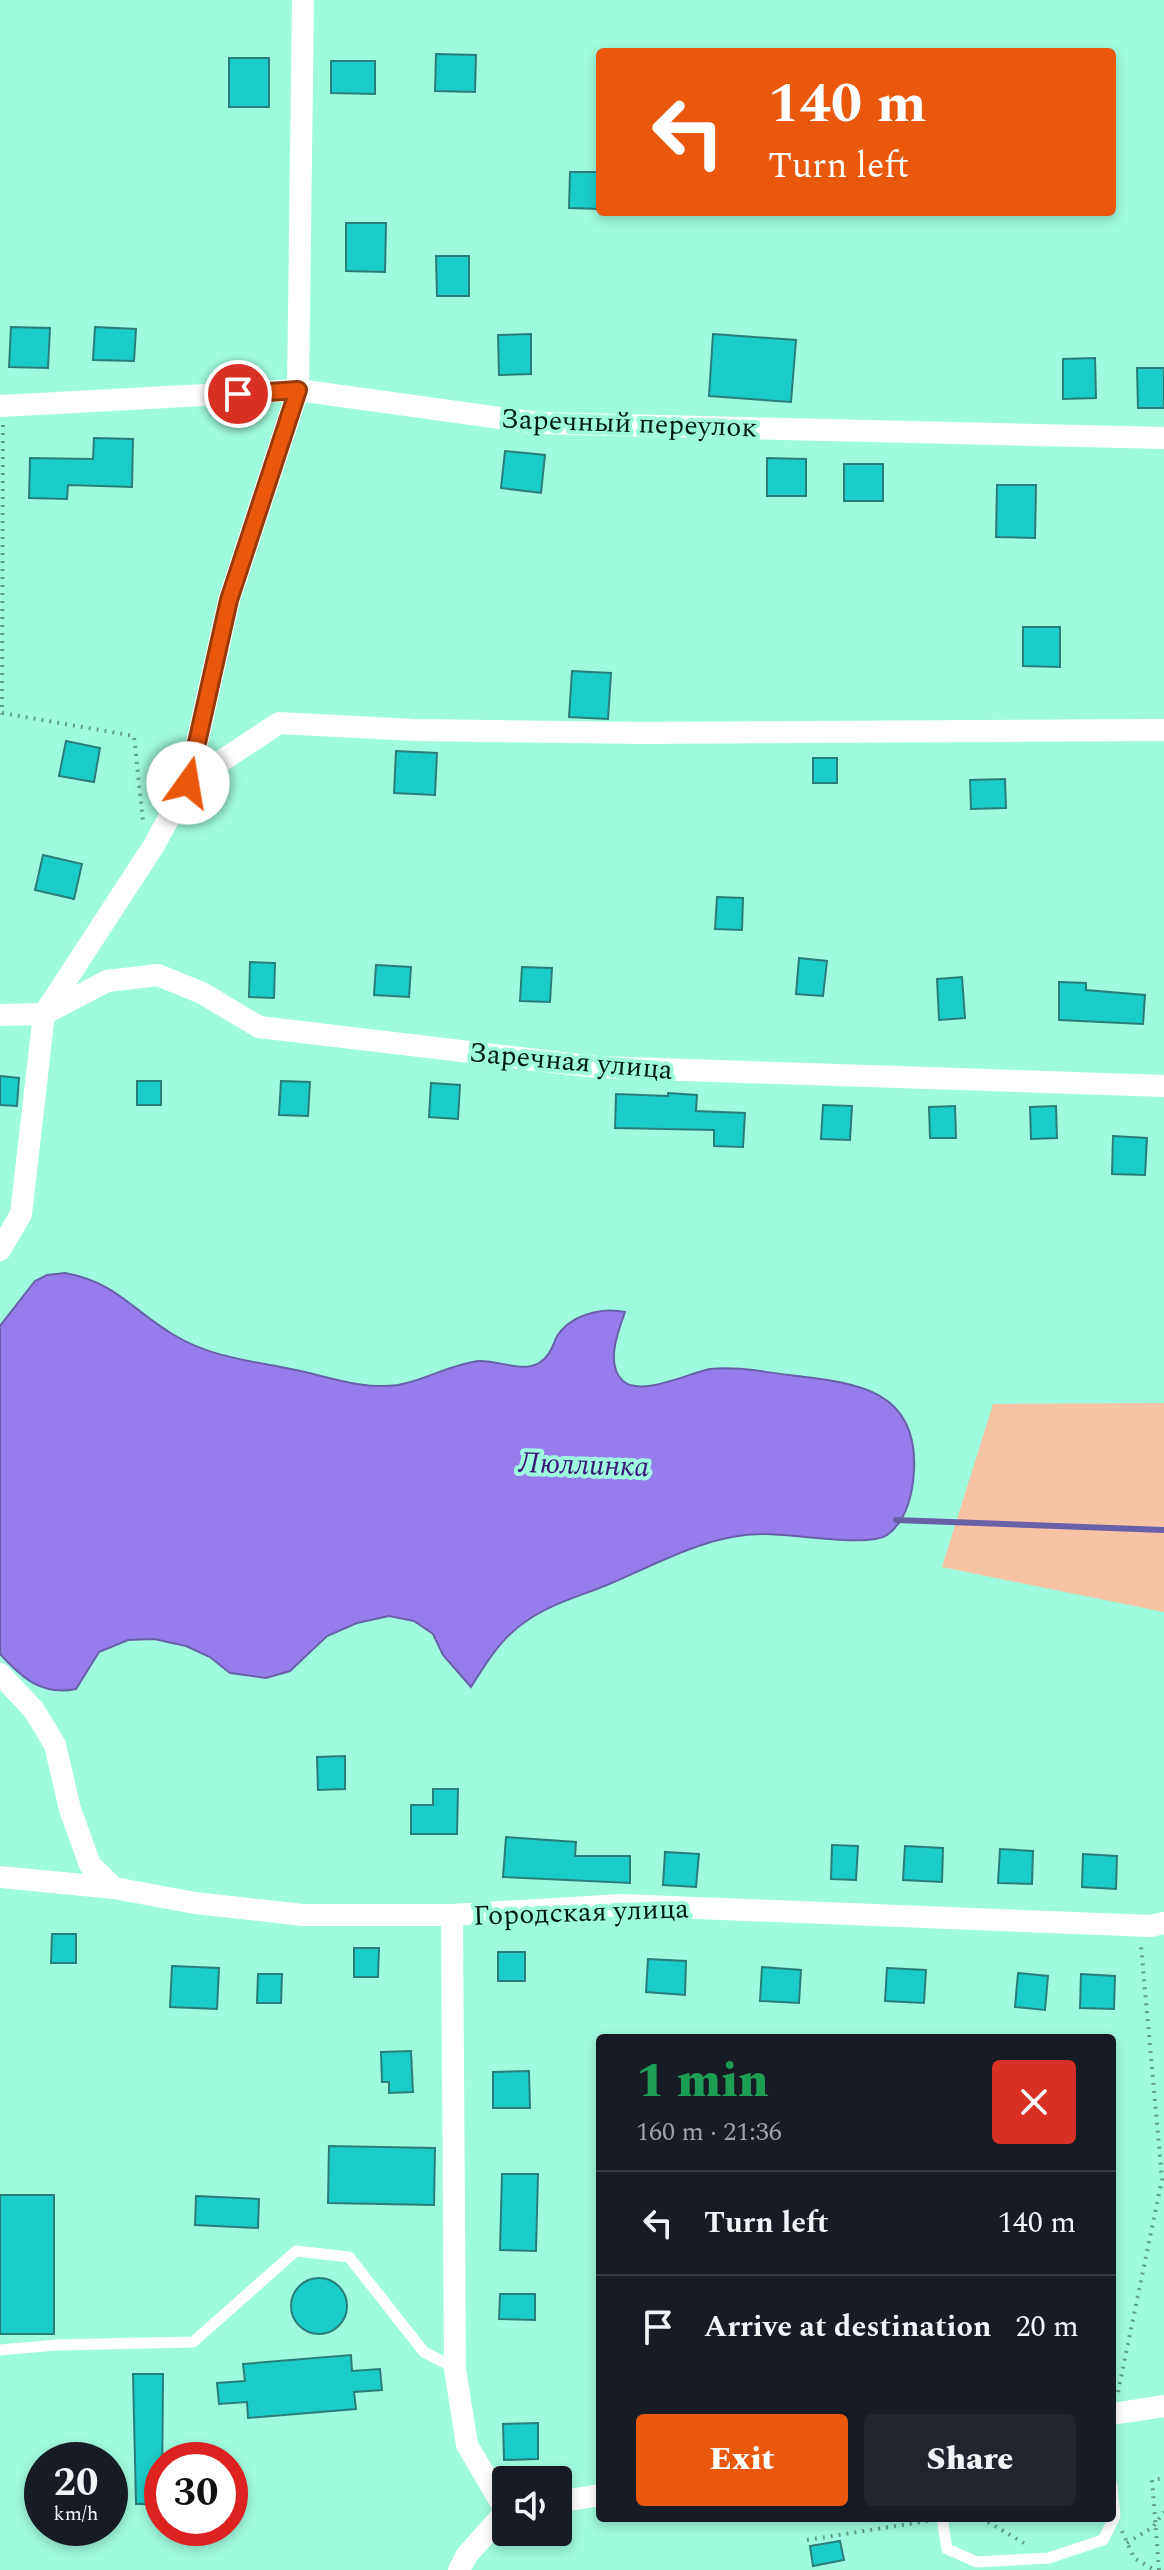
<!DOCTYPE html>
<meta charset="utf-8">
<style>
:root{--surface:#171b24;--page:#20242c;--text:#f1f3f6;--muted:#9ea1a6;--line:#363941;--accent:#ea580c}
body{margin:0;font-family:Spectral,serif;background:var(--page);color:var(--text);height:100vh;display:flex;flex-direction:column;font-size:30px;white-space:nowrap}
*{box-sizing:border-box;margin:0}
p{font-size:26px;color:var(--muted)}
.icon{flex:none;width:44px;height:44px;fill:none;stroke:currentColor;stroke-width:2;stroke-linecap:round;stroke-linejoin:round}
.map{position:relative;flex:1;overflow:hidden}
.drawer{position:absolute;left:596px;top:2034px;width:520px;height:488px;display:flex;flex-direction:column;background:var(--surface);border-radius:8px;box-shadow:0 4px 12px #0003}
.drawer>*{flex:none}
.banner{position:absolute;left:596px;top:48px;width:520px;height:168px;border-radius:8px;box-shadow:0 4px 12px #0003;background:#ea580c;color:#fff;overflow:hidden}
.controls{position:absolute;left:492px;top:2466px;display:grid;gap:16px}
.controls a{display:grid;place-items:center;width:80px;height:80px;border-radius:8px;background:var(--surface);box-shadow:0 4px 12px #0003;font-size:40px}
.speed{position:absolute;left:24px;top:2442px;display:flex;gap:16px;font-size:40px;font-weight:700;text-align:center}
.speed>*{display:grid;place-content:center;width:104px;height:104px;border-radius:50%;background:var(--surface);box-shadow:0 4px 12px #0003;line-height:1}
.speed small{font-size:20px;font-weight:400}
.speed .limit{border:12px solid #d22;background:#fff;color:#111}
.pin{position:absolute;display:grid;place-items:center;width:68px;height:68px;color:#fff;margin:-34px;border:4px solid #fff;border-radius:50%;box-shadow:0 2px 8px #0007}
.me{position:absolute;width:88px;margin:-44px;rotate:13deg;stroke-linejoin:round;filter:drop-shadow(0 0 6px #0008)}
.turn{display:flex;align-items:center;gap:28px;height:168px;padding:0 40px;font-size:36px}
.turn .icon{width:104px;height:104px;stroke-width:2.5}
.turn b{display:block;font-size:56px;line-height:68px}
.round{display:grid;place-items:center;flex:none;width:84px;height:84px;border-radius:8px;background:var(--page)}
.head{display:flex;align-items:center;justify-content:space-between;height:136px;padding:0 40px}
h1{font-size:48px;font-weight:800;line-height:60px;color:#1e9e55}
.cta{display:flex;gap:16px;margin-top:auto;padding:16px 40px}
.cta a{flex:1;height:92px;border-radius:8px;background:var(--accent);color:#fff;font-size:32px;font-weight:800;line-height:92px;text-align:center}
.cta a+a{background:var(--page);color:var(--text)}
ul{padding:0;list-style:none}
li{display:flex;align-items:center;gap:24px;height:104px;padding:0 40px;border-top:2px solid var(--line)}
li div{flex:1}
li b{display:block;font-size:30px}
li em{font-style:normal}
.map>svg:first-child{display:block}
</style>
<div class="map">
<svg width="1164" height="2570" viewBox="0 0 1164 2570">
<rect width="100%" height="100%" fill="#9ffbdd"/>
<polygon fill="#f7c3a5" points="1164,1403 1164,1612 942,1567 993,1404"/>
<path fill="#967deb" stroke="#6960aa" stroke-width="2" d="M65 1273C118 1283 131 1310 174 1335 212 1358 253 1361 296 1370 329 1377 363 1390 398 1385 426 1380 451 1364 479 1361 499 1360 521 1373 539 1363 549 1357 552 1348 556 1338 569 1315 602 1307 625 1312 618 1331 605 1365 623 1381 641 1397 689 1373 710 1369 736 1366 764 1372 789 1375 853 1383 918 1387 914 1470 913 1492 907 1521 887 1535 868 1548 790 1533 762 1534 708 1534 655 1565 607 1585 580 1596 550 1604 525 1622 501 1638 486 1663 471 1687L443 1655 433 1634 414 1621 389 1616 357 1623 327 1636 290 1671 266 1678 230 1673 210 1657 186 1646 154 1639 128 1640 99 1652 76 1689C42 1696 22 1678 0 1654V1326L35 1281 47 1275Z"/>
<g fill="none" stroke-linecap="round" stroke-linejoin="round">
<polyline stroke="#6960aa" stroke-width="6" points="896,1520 1164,1530"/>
</g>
<g fill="#1bcdc8" stroke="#2b7d7a" stroke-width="2">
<polygon points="436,54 476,55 475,92 435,91"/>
<rect x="229" y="58" width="40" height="49"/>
<polygon points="331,61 375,61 375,94 331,93"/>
<polygon points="570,172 600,172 600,209 569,208"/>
<polygon points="346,223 386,223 385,272 346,271"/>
<polygon points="436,256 469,256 469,296 437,296"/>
<polygon points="11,327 50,328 48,368 9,367"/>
<polygon points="95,327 136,329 134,361 93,360"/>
<polygon points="531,334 531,374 499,375 498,335"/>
<polygon points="713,334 796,340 791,402 709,396"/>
<polygon points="1095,358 1096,398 1063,399 1063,359"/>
<polygon points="1137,368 1164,368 1164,408 1138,408"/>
<polygon points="94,438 133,439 132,487 68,485 67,499 29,498 30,458 93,459"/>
<polygon points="505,451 545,455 541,493 501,488"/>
<polygon points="767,458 806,459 806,496 767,496"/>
<rect x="844" y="464" width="39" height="37"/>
<polygon points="997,485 1036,485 1035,538 996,537"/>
<polygon points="1023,627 1060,627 1060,667 1023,666"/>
<polygon points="572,671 611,673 608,719 569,717"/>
<polygon points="66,741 100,748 94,782 59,776"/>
<polygon points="396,751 437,753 435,795 394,793"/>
<rect x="813" y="758" width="24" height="25"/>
<polygon points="1005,779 1006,808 971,809 970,780"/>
<polygon points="43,855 82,864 74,899 35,890"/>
<polygon points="717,897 743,898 742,930 715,929"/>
<polygon points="799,958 827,961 823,996 796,994"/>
<polygon points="250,962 275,963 274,998 249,997"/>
<polygon points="376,965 411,967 409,997 374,995"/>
<polygon points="522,967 552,968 550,1002 520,1001"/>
<polygon points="962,977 965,1018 939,1020 937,979"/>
<polygon points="1059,982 1086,983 1086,990 1145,995 1143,1024 1059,1020"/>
<polygon points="0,1076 19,1078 17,1106 0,1105"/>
<rect x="137" y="1081" width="24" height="24"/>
<polygon points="281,1081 310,1082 308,1116 279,1115"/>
<polygon points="431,1083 460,1085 458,1119 429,1117"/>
<polygon points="668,1093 697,1095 696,1111 745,1113 743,1147 714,1146 714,1130 615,1128 616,1094 668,1096"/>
<polygon points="823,1105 852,1106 850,1140 821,1139"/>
<polygon points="955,1106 956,1138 930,1138 929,1107"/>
<polygon points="1056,1106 1057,1138 1031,1139 1030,1107"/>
<polygon points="1113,1136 1147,1138 1145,1175 1112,1174"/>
<polygon points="345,1756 345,1789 318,1790 317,1757"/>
<polygon points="433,1789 458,1789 457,1834 411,1834 411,1805 433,1805"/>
<polygon points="506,1837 576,1842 575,1856 630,1856 630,1883 503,1877"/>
<polygon points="832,1845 858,1846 856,1880 831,1879"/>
<polygon points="905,1846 943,1848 942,1882 903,1880"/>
<polygon points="1000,1849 1033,1851 1032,1884 998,1883"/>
<polygon points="665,1852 699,1854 696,1887 663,1885"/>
<polygon points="1083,1854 1117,1856 1116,1889 1082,1887"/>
<polygon points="52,1934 76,1934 76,1963 51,1963"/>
<polygon points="354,1948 379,1948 378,1977 354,1977"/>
<rect x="498" y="1952" width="27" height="29"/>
<polygon points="648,1959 686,1961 685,1995 646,1992"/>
<polygon points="172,1966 219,1968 217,2009 170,2007"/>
<polygon points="762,1967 801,1970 799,2003 760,2001"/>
<polygon points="887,1968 926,1970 924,2003 885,2001"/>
<polygon points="1018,1973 1048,1976 1045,2010 1015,2007"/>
<polygon points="258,1974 282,1974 281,2003 257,2003"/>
<polygon points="1081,1974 1115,1976 1114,2009 1080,2008"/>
<polygon points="411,2051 413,2092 389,2093 389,2082 382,2082 381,2052"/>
<polygon points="529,2071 530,2108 493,2108 493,2072"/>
<polygon points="329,2146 435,2148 434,2205 328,2203"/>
<polygon points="502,2174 538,2174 536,2251 500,2250"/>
<rect x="0" y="2195" width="54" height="139"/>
<polygon points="196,2196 259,2199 258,2228 195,2225"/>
<circle cx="319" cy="2306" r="28"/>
<polygon points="500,2294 535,2294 535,2320 499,2319"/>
<polygon points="351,2355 352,2371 380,2369 382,2390 354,2392 356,2409 248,2418 247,2402 219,2404 217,2383 245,2381 243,2364"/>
<polygon points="133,2374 163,2374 162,2504 136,2504"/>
<polygon points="538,2423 538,2459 504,2460 503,2424"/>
<polygon points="840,2541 844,2560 813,2566 810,2546"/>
</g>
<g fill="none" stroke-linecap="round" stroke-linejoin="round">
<g stroke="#5ea08b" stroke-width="4" stroke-dasharray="2 6" stroke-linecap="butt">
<polyline points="3,425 2,713 134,736 143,822"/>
<polyline points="1118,2392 1162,2179 1141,1946"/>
<polyline points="981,2518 1024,2543"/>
<polyline points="1122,2531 1134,2558 1155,2570"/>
<polyline points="807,2540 928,2521"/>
<polyline points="1127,2543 1153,2527 1164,2512"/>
<polyline points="1159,2570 1152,2480 1164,2478"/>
</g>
<g stroke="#fff" stroke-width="11">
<polyline points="0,2350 56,2345 193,2342 296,2251 349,2257 424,2352 455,2368"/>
<polyline points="942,2518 947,2549 977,2562 1049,2558 1103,2540 1115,2516 1112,2485"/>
</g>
<g stroke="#fff" stroke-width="22">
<polyline points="0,406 298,390 537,423 1164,438"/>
<polyline points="188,783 279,723 414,730 643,733 1164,730"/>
<polyline points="0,1015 44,1014 107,981 158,975 202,993 259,1027 596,1067 1164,1086"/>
<polyline points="0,1250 21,1214 44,1014 153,847 188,783 229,600 298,390 303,0"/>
<polyline points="0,1674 34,1710 55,1745 70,1809 90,1865 114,1888"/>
<polyline points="0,1877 114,1888 195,1903 303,1915 452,1915 622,1905 1151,1926 1164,1923"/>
<polyline points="452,1915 455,2369 467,2445 506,2511 467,2555 459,2570"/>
<polyline points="1112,2414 1164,2406"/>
<polyline points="558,2502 600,2495"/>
</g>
</g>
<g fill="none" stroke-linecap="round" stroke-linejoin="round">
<defs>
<polyline id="route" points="188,783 229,600 298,390 238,394"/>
</defs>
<use href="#route" stroke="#983908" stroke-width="20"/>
<use href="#route" stroke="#ea580c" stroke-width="14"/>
</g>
<g text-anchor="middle" stroke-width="8" stroke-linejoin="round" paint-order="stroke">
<g font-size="28" fill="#001b13" stroke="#9ffbdd">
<text transform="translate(629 422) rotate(2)" y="10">Заречный переулок</text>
<text transform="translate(571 1060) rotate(5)" y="10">Заречная улица</text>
<text transform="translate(581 1911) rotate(-2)" y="10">Городская улица</text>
</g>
<g font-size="30" font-style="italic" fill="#3a1779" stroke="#9ffbdd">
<text transform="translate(584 1464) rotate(2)" y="10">Люллинка</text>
</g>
</g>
</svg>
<div class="controls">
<a><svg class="icon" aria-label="sound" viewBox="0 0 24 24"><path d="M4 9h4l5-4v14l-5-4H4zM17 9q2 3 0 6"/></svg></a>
</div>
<div class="speed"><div>20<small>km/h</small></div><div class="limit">30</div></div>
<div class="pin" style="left:238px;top:394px;background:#d93025"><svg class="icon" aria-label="arrive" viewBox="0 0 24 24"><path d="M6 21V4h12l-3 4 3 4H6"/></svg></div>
<svg class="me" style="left:188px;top:783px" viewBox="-20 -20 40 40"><circle r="19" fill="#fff"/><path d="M0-13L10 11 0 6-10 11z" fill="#ea580c"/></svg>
<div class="banner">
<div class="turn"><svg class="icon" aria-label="left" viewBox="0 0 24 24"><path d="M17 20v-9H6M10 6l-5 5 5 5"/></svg><div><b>140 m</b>Turn left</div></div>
</div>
<section class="drawer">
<div class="head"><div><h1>1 min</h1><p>160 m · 21:36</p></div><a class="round" style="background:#d93025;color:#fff"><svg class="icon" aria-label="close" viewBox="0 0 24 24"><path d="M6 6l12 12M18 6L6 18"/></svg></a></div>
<ul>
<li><svg class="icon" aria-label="left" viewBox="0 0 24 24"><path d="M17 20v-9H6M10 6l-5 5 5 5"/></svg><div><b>Turn left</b></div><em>140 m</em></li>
<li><svg class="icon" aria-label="arrive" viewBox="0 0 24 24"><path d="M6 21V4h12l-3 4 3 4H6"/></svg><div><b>Arrive at destination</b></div><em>20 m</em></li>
</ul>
<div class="cta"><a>Exit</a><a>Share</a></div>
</section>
</div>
